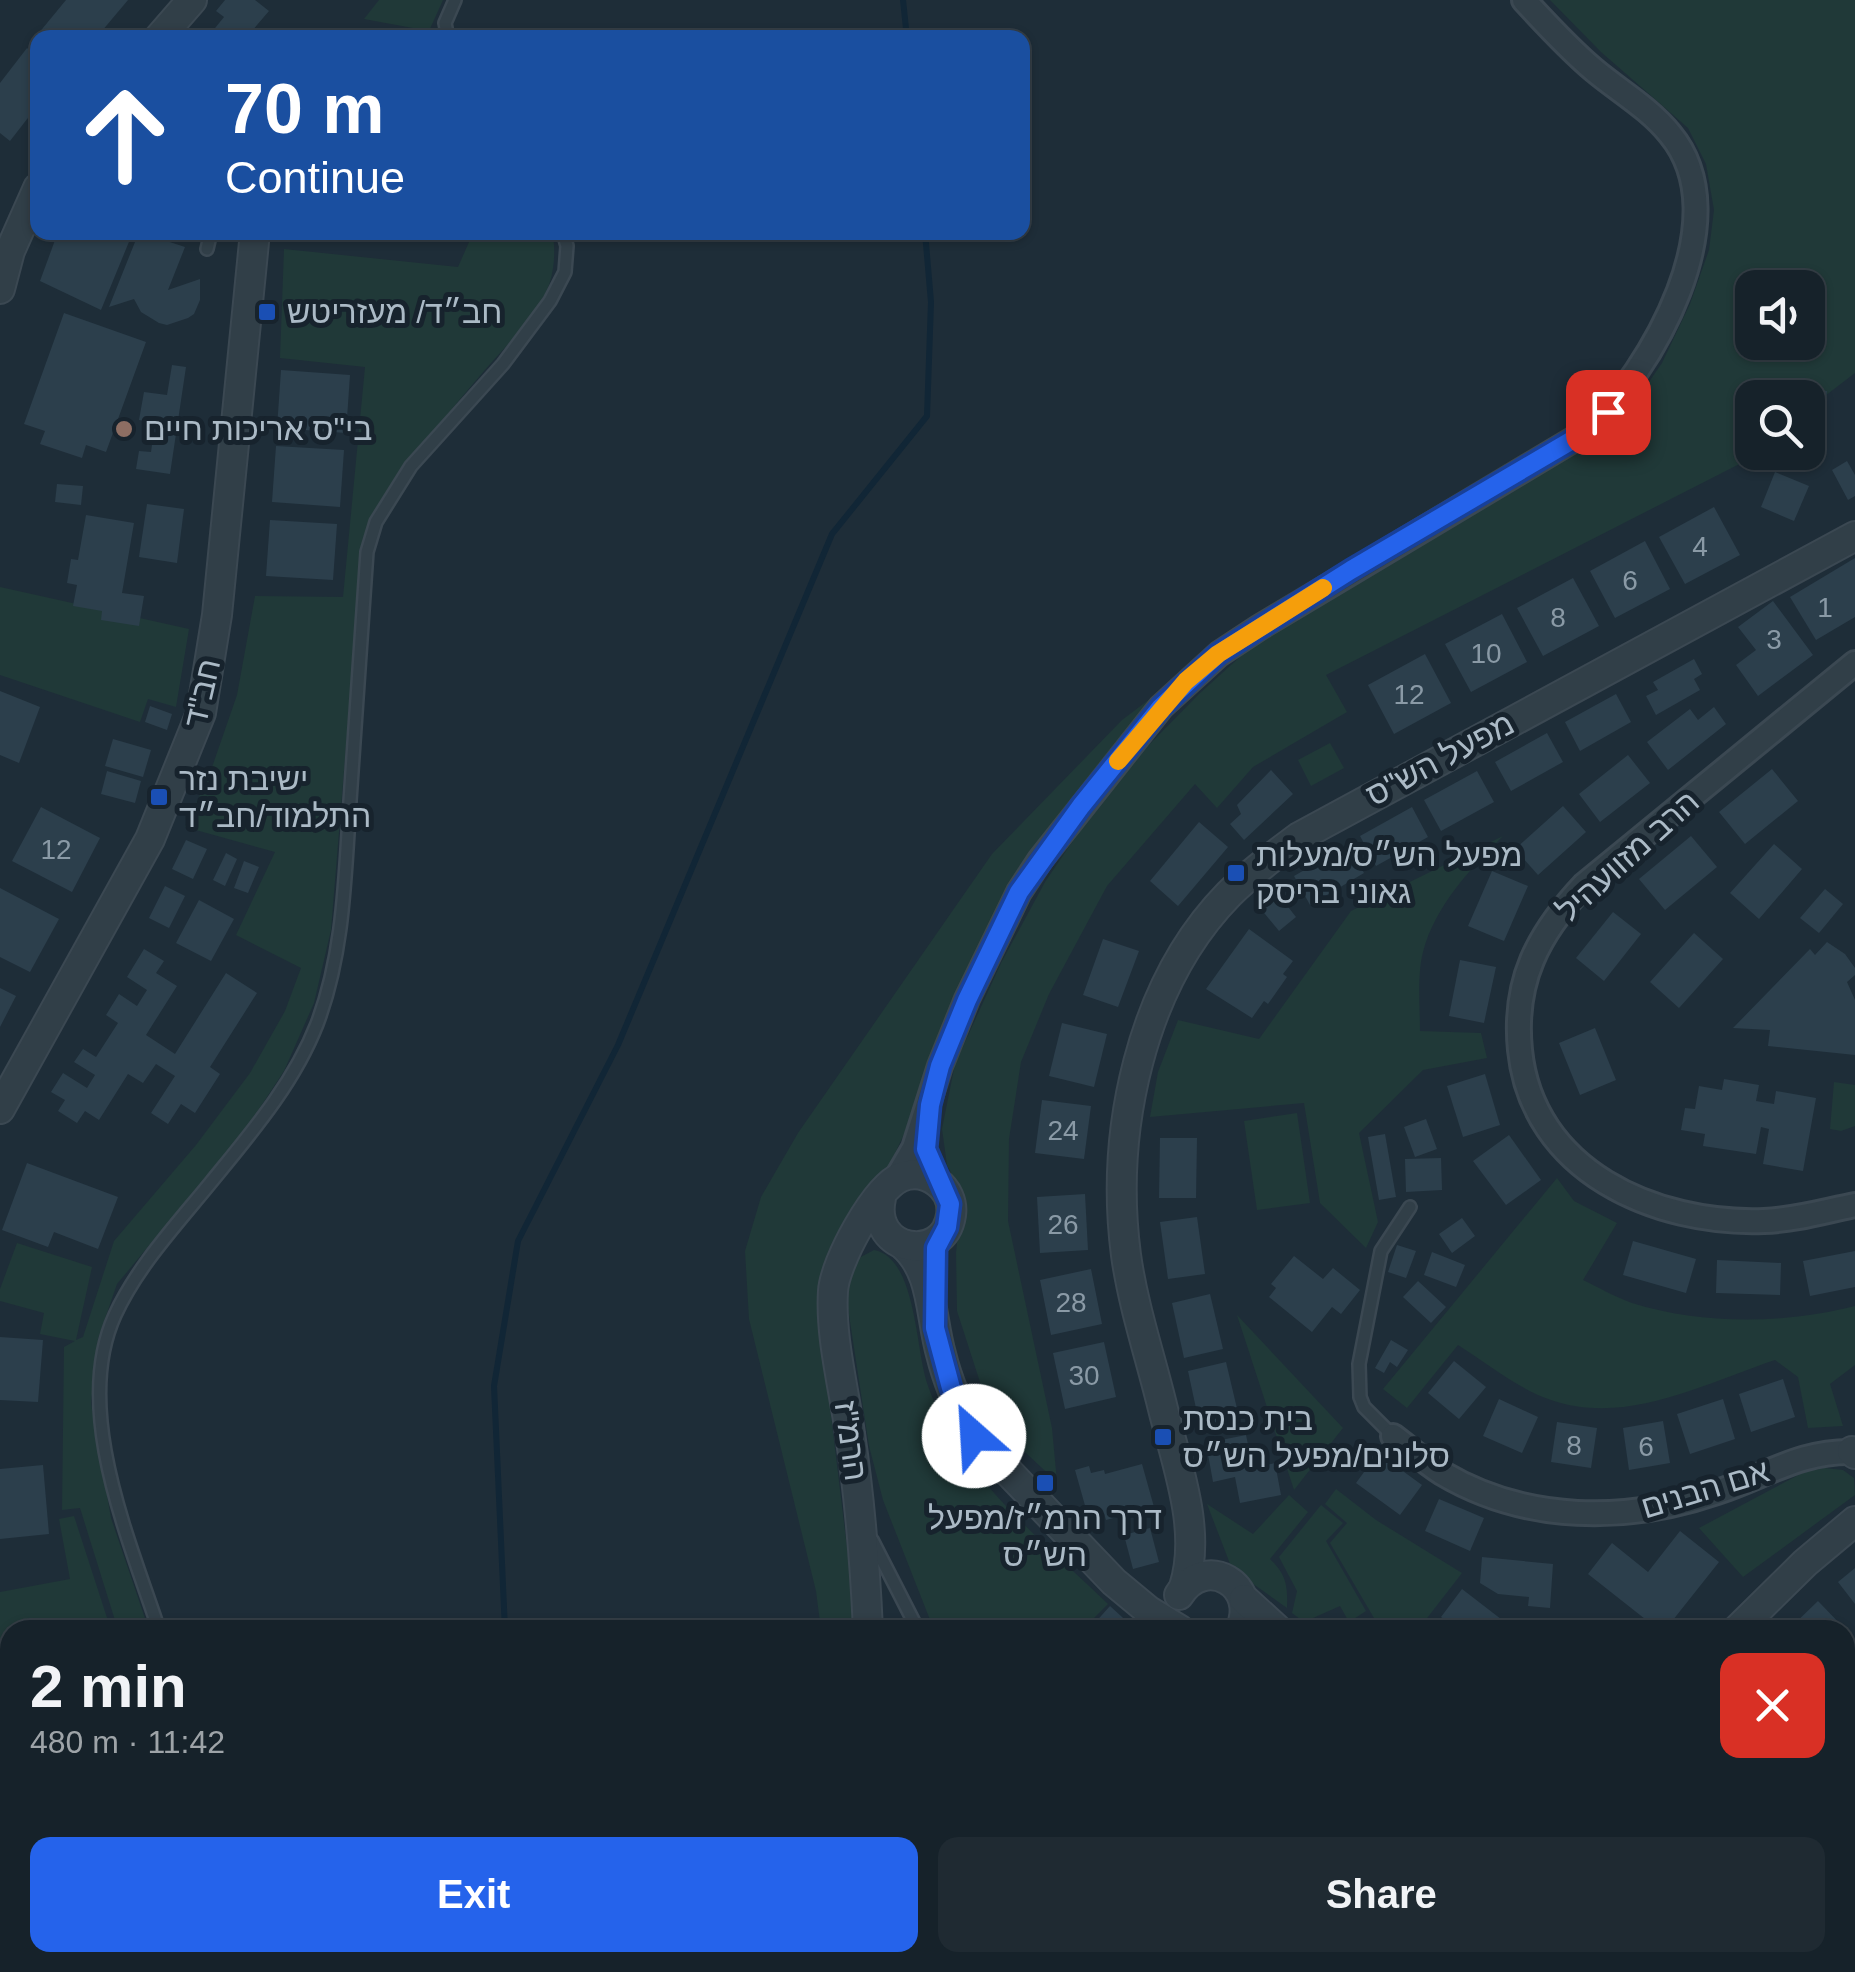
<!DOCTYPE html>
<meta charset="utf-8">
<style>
:root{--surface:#16222a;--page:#1f2a32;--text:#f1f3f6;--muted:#9ea4a8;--line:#353f47;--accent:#2563eb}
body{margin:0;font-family:Helvetica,Heebo,sans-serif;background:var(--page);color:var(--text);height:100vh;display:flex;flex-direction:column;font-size:38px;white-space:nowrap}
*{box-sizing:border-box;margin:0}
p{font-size:32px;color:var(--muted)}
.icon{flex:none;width:55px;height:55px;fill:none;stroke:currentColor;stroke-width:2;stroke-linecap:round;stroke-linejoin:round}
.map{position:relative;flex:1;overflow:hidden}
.details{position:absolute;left:0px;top:1620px;width:1855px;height:352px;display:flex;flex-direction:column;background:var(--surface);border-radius:30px 30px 0 0;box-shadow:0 2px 8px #0004,0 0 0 2px var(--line)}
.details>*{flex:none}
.banner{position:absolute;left:30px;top:30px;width:1000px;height:210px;border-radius:20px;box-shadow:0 2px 8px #0004,0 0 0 2px var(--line);background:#1a4fa0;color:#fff;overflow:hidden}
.controls{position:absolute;left:1735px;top:270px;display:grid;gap:20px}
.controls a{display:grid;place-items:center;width:90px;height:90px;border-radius:20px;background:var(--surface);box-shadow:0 2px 8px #0004,0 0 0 2px var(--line);font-size:50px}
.pin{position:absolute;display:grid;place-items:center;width:85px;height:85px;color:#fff;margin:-42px;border-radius:20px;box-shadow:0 5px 15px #0006}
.me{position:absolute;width:110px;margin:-55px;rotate:334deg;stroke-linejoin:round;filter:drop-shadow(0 0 8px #0008)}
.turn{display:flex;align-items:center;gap:35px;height:210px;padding:0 30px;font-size:45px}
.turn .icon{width:130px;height:130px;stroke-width:2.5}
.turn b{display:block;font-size:70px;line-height:85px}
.round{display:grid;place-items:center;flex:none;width:105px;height:105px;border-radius:20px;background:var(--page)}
.summary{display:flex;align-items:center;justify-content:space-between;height:170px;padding:0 30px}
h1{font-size:60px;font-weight:800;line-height:75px}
.cta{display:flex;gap:20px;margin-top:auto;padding:20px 30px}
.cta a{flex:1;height:115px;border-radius:20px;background:var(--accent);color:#fff;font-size:40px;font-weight:800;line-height:115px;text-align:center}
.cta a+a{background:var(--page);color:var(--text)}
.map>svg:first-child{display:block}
</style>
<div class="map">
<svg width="1855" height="1972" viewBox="0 0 1855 1972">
<rect width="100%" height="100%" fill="#1e2d38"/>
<g fill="#203938" fill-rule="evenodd">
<polygon points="379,0 443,0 429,31 364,19"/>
<path d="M1550 0H1855V373L1808 409V398H1752V452L1761 453 1326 675 1347 712 1253 767 1217 808 1195 784 1107 886 1049 994 1021 1062 1009 1139 1008 1221 1052 1428 1057 1482 1013 1441 988 1407 957 1311 956 1253 962 1194 947 1165 942 1129 955 1064 1001 963 1045 882 1085 823 1142 752 1199 694 1252 646 1584 448 1626 415 1662 363 1690 304 1709 250 1714 210 1706 164 1688 128 1601 52ZM1752 288H1808V342H1752Z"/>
<path d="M473 233H553C555 251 555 267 549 285 537 317 506 345 484 371 439 424 395 475 363 538L331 930 314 1003 284 1071 246 1129 117 1284 98 1339 91 1403 111 1518 149 1630H118L80 1508 62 1510 64 1347 75 1341 40 1334 44 1313 0 1301V1289L17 1243 92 1267 76 1340 83 1337 114 1241 196 1145 250 1073 285 1011 301 968 236 935 275 852 185 827 210 773 237 695 255 596 343 597 365 367 280 358 284 249 458 267Z"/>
<polygon points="0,587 189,629 176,707 148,699 140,722 0,675"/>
<polygon points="1155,695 1045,836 1004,902 958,992 908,1126 887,1170 831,1258 818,1308 857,1630 821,1630 816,1591 749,1319 745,1251 761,1197 798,1133 992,854 1122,720"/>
<polygon points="1330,743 1344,768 1311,786 1298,760"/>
<path d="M1503 836C1471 868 1435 906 1423 952 1417 975 1420 1007 1420 1031L1481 1033 1487 1058 1423 1070 1359 1133 1378 1222 1366 1248 1320 1203 1304 1103 1150 1117 1158 1072 1178 1020 1259 1039 1351 911Z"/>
<polygon points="1834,1082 1855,1085 1855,1126 1841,1131 1830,1129"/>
<polygon points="1297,1113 1310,1203 1257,1210 1244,1121"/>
<path d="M1557 1178 1574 1201 1617 1223 1583 1280C1598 1287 1615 1297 1632 1303 1702 1325 1785 1324 1855 1306V1365L1830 1384 1843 1426 1808 1428 1798 1377 1775 1360C1703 1384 1627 1426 1551 1400 1518 1389 1488 1364 1458 1345L1407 1408 1383 1389Z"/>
<path d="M874 1250C917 1258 915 1350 928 1386 960 1477 1041 1539 1108 1604L1086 1626 1088 1630H934L883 1500 869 1446 847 1302 848 1275 857 1259Z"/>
<polygon points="1237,1315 1343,1428 1294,1490"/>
<polygon points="1824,1468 1843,1470 1854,1478 1855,1495 1743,1577 1699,1528 1804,1472"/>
<polygon points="1336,1489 1376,1520 1462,1573 1424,1622 1433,1630 1381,1630 1330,1543 1347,1523 1325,1504"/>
<path d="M1289 1495 1308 1512 1270 1559C1286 1574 1288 1586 1287 1608L1232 1569 1207 1504 1253 1534Z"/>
<polygon points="1321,1505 1343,1523 1326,1541 1366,1611 1349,1622 1340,1606 1304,1622 1292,1613 1297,1591 1279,1557"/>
<polygon points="74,1516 111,1630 10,1630 10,1699 0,1702 0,1592 70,1579 59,1519"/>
</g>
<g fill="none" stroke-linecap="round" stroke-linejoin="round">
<g stroke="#112636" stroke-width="6">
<polyline points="903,0 907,38"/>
<polyline points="505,1630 494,1386 518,1241 618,1045 832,534 927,416 931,302 925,232"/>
<polyline points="534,1962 535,1972"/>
</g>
</g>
<g fill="#2c3f4c">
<polygon points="66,0 128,0 96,38 43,38 38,34"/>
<polygon points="225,0 255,0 269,11 246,38 207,38 224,17 216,11"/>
<polygon points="27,48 38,57 38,105 10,141 0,133 0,83"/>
<polygon points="58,232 73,232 95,241 99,232 133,232 101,310 40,281"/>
<polygon points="139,232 185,247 168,290 200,279 200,300 194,314 188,318 167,325 159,323 141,312 134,299 109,307"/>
<polygon points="64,313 146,342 106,452 86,445 82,458 40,444 45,431 24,424"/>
<polygon points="172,365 186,367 170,474 136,469 139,451 151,452 155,423 139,420 144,392 167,395"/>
<polygon points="281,370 350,375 346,433 277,428"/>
<polygon points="1814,390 1827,391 1824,426 1810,424"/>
<polygon points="276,446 344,450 340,507 272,502"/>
<polygon points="1847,461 1855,475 1855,496 1848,500 1832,470"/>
<polygon points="1775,472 1809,486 1794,521 1761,507"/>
<polygon points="57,484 83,486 81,505 55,502"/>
<polygon points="147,504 184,509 177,563 139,557"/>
<polygon points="1714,507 1740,555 1685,584 1659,537"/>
<polygon points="86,515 134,523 122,593 144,596 139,626 101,620 102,611 73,606 77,585 67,583 71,559 78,560"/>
<polygon points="270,520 337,524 333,580 266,576"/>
<polygon points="1645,541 1670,589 1615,618 1590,571"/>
<polygon points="1855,558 1855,617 1816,640 1790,597"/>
<polygon points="1573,578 1599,626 1543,656 1517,608"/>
<polygon points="1773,601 1813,655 1758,696 1736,665 1756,650 1738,627"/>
<polygon points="1502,614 1527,662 1471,692 1445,644"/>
<polygon points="1425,654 1451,703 1394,734 1368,685"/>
<polygon points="1694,659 1702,674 1694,679 1700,690 1656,715 1646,696 1658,690 1653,682"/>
<polygon points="0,691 40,707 19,763 0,755"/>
<polygon points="1616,694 1631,722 1580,751 1565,722"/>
<polygon points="150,706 172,714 167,730 145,722"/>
<polygon points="1714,707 1726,724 1668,770 1647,742 1690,709 1698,720"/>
<polygon points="1547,733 1563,762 1511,791 1495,762"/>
<polygon points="113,739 151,750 143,777 105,766"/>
<polygon points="1628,755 1650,783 1600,822 1579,794"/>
<polygon points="1772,769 1798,801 1745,844 1719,812"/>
<polygon points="1271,770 1293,794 1244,840 1230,824 1241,814 1237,805"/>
<polygon points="107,771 141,781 135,803 101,794"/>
<polygon points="1477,771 1494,802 1441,831 1424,800"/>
<polygon points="1563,806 1586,832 1538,875 1515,849"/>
<polygon points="41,807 100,838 72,892 12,861"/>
<polygon points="1412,807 1428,837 1376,866 1360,836"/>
<polygon points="1199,822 1228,847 1178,906 1150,881"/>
<polygon points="1691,836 1717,867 1665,910 1639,879"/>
<polygon points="186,840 207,849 193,879 172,869"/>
<polygon points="1774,844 1802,869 1759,919 1730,893"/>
<polygon points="1348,845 1364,873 1310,905 1294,876"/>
<polygon points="226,853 237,859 225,886 213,880"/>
<polygon points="244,861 259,867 248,893 234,888"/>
<polygon points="1492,871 1528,886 1504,941 1468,926"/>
<polygon points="165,886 185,896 169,928 149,918"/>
<polygon points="0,888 59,919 30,972 0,957"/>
<polygon points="1825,889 1843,904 1819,933 1800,918"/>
<polygon points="1278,894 1296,917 1279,931 1260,908"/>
<polygon points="199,900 234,919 211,961 176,943"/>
<polygon points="1613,912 1641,934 1604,981 1576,958"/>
<polygon points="1249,929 1293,961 1283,974 1287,977 1268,1004 1264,1001 1252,1018 1206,989"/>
<polygon points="1694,933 1723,959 1679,1008 1650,982"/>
<polygon points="1103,939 1139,951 1118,1007 1083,995"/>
<polygon points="1827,942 1845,954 1855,968 1855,975 1847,982 1855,1000 1855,1055 1768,1046 1770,1030 1733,1028 1810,949 1815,955"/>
<polygon points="144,949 164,961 156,973 177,986 146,1035 175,1054 226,973 257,993 210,1067 220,1074 195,1113 181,1104 168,1124 151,1113 175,1076 156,1064 143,1083 128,1074 99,1120 85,1111 77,1123 58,1111 65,1100 51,1092 63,1073 87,1088 95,1075 74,1062 83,1049 96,1057 118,1023 106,1015 119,994 137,1006 147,990 127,977"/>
<polygon points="1460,960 1496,967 1484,1023 1449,1016"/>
<polygon points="0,988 16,996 0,1027"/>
<polygon points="1062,1023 1107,1034 1094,1087 1049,1076"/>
<polygon points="1595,1028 1616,1080 1580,1095 1559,1043"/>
<polygon points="1485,1074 1500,1125 1463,1137 1447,1086"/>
<polygon points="1724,1079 1759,1085 1756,1101 1774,1104 1776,1091 1816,1098 1803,1171 1763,1164 1769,1129 1761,1127 1756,1154 1703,1146 1705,1134 1681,1130 1685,1108 1695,1109 1699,1086 1722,1090"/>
<polygon points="1042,1100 1091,1106 1084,1159 1035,1153"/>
<polygon points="1426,1119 1437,1149 1415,1157 1404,1127"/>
<polygon points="1385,1134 1396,1197 1379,1200 1368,1137"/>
<polygon points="1509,1135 1541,1180 1506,1205 1473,1161"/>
<polygon points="1160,1138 1197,1138 1196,1198 1159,1198"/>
<polygon points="1441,1158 1442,1190 1406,1192 1405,1159"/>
<polygon points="27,1163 118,1197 98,1249 54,1232 48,1247 2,1230"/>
<polygon points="1085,1194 1088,1250 1040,1253 1037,1197"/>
<polygon points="1197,1217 1205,1274 1168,1279 1160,1222"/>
<polygon points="1462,1218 1475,1236 1452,1253 1439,1234"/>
<polygon points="1633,1241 1696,1259 1686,1293 1623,1275"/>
<polygon points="1397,1245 1416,1251 1406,1278 1388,1272"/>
<polygon points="1855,1251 1855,1287 1810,1296 1803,1261"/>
<polygon points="1432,1252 1465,1265 1456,1287 1424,1275"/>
<polygon points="1294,1256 1323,1279 1333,1268 1360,1290 1341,1314 1332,1307 1312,1332 1269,1297 1276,1288 1271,1284"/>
<polygon points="1717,1260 1781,1263 1780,1295 1716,1293"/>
<polygon points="1091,1269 1102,1324 1051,1335 1040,1280"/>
<polygon points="1418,1281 1446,1307 1431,1323 1403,1297"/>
<polygon points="1210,1294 1223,1349 1184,1358 1172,1303"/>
<polygon points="0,1337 43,1340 38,1402 0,1400"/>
<polygon points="1391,1340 1408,1350 1397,1367 1390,1362 1384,1373 1375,1368"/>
<polygon points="1104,1342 1116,1397 1065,1409 1053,1353"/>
<polygon points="1454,1361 1486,1387 1459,1419 1428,1393"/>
<polygon points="1226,1362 1239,1417 1200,1427 1188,1371"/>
<polygon points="1783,1379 1795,1417 1751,1432 1739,1394"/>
<polygon points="1499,1399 1538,1417 1522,1453 1483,1436"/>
<polygon points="1723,1399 1735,1439 1690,1454 1677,1414"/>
<polygon points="1663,1421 1670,1463 1629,1470 1623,1428"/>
<polygon points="1557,1422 1597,1428 1591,1468 1551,1462"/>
<polygon points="1246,1435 1253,1468 1275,1463 1281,1495 1240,1503 1235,1477 1213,1482 1206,1443"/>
<polygon points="1378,1453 1422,1485 1400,1515 1356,1483"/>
<polygon points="1142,1464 1154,1507 1106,1520 1104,1513 1095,1515 1093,1507 1086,1509 1075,1470 1089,1466 1091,1473 1104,1470 1105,1474"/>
<polygon points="43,1465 49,1534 0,1539 0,1469"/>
<polygon points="1439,1499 1484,1518 1470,1551 1425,1531"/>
<polygon points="1150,1528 1159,1562 1133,1569 1124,1535"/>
<polygon points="1680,1531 1719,1562 1665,1630 1659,1630 1588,1574 1612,1543 1648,1572"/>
<polygon points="1482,1557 1553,1564 1550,1608 1528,1606 1529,1597 1498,1594 1480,1583"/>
<polygon points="1855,1568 1855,1604 1838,1582"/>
<polygon points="1462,1589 1510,1626 1507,1630 1459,1630 1441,1617"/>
<polygon points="1818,1601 1844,1628 1788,1630"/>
<polygon points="1110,1606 1134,1628 1132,1630 1099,1630 1093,1625"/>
<polygon points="1855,1749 1855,1793 1849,1798 1845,1793 1845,1758"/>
<polygon points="119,1962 183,1962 187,1972 122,1972"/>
<polygon points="1375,1962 1426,1962 1433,1972 1381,1972"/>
</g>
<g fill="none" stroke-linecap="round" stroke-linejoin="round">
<defs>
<g id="service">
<polyline points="448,38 445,23 455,0"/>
<polyline points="207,249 211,232"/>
<polyline points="1393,1436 1364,1407 1360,1397 1359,1364 1381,1251 1410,1207"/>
<polyline points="872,1540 918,1630"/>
<path d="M159 1630C129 1539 72 1409 115 1315 138 1265 178 1223 212 1181 252 1132 294 1083 317 1024 344 953 345 876 350 801 356 718 361 635 367 552L376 522 411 466 503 364 550 301 565 272 567 246 563 232"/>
<polyline points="1845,1713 1855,1704"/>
<polyline points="1845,1918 1855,1907"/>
<polyline points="271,1962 275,1972"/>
<polyline points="1345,1962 1352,1972"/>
<polyline points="1798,1972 1805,1962"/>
</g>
<g id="minor">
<path d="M1855 663 1584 885C1538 934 1513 981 1520 1050 1532 1171 1655 1225 1764 1221 1795 1220 1825 1211 1855 1205"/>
<path d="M896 1179 914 1148 940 1066 967 999 1019 892 1040 860 1161 707 1219 654 1260 627 1586 432C1651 371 1740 218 1670 134 1649 108 1619 91 1594 70 1569 49 1546 24 1524 0"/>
<path d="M1393 1436C1409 1448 1425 1462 1442 1473 1526 1523 1627 1523 1717 1492 1766 1476 1801 1450 1855 1452"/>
</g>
<g id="tertiary">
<polyline points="159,38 192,0"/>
<polyline points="0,289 10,251 38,188"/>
<polyline points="0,1109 150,839 201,713 217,615 255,232"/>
<path d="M902 1244C934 1271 930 1316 941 1354 948 1383 960 1410 974 1436L1114 1582 1149 1611 1180 1630"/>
<polyline points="1852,1451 1855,1454"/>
<path d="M1184 1587C1202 1530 1177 1466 1163 1409 1151 1359 1133 1306 1126 1255 1110 1132 1140 985 1229 894 1250 873 1275 855 1299 837L1855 536"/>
<path d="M1179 1595C1205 1553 1261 1585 1240 1630"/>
<polyline points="1244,1599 1278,1630"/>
<path d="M868 1630C865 1564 860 1499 850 1434 844 1388 830 1337 833 1291 835 1262 875 1188 901 1177 926 1167 955 1188 951 1215 944 1264 869 1253 881 1198"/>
<polyline points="1737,1630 1805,1563 1855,1521"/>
<polyline points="0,1790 10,1820"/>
<polyline points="1845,1853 1855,1844"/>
<polyline points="59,1962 62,1972"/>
<polyline points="917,1962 918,1972"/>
<polyline points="1463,1962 1471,1972"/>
<polyline points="1208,1972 1210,1962"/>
<polyline points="1584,1972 1586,1962"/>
<polyline points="1721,1972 1730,1962"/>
</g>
</defs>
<use href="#service" stroke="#3b4852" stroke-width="16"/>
<use href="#minor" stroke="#3b4852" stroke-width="28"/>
<use href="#tertiary" stroke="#3b4852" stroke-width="32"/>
<use href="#service" stroke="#313f48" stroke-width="11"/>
<use href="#minor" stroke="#313f48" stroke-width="22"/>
<use href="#tertiary" stroke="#313f48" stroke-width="28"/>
</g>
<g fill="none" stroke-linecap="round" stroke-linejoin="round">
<defs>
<polyline id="route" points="974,1436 951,1388 935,1328 936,1248 947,1227 950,1204 926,1149 930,1105 940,1066 967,1000 1019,892 1081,806 1161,707 1218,654 1351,570 1586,432 1608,412"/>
</defs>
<use href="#route" stroke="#184099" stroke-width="25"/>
<use href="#route" stroke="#2563eb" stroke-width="18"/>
<polyline stroke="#f59e0b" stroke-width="18" points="1118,761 1186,681 1218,654 1323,588"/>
</g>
<g fill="#1a4fb4" stroke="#17232d" stroke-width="4">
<rect x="257" y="302" width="20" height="20" rx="5"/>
<rect x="149" y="787" width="20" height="20" rx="5"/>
<rect x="1226" y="863" width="20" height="20" rx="5"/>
<rect x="1153" y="1427" width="20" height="20" rx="5"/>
<rect x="1035" y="1473" width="20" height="20" rx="5"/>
</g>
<circle fill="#8d6e63" stroke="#17232d" stroke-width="4" cx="124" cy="429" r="10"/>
<g text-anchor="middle" stroke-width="10" stroke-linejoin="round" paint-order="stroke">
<g font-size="28" fill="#8a9aa6">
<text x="1700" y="556">4</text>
<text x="1630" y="590">6</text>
<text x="1825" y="617">1</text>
<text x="1558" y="627">8</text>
<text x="1774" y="649">3</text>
<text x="1486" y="663">10</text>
<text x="1409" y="704">12</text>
<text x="56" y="859">12</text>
<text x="1063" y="1140">24</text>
<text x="1063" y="1234">26</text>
<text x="1071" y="1312">28</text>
<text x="1084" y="1385">30</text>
<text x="1574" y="1455">8</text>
<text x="1646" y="1456">6</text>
</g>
<g font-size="32" fill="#abbac6" stroke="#17232d" text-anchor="start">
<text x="287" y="323">חב״ד/ מעזריטש</text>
<text x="144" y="440">בי"ס אריכות חיים</text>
<text x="179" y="790">ישיבת נזר<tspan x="179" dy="37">התלמוד/חב״ד</tspan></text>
<text x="1256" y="866">מפעל הש״ס/מעלות<tspan x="1256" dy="37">גאוני בריסק</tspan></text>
<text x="1183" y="1430">בית כנסת<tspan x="1183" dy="37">סלונים/מפעל הש״ס</tspan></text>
<text x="1045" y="1529" text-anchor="middle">דרך הרמ״ז/מפעל<tspan x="1045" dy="37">הש״ס</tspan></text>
</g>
<g font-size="32" fill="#abbac6" stroke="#17232d">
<text transform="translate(202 693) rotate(-77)" y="11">חב"ד</text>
<text transform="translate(1440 759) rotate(-28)" y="11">מפעל הש"ס</text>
<text transform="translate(1628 856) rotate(-42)" y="11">הרב מזוועהיל</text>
<text transform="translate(851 1441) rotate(82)" y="11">הרמ"ז</text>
<text transform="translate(1705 1489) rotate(-17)" y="11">אם הבנים</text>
</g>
</g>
</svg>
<div class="controls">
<a><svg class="icon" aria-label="sound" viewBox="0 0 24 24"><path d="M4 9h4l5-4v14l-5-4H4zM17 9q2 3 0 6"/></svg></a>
<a><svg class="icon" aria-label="search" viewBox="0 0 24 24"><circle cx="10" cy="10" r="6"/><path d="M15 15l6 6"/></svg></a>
</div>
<div class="pin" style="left:1608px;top:412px;background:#d93025"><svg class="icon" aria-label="arrive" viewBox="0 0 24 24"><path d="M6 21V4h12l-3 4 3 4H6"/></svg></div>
<svg class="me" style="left:974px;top:1436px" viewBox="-20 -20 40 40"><circle r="19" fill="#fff"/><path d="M0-13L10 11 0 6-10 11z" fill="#2563eb"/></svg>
<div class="banner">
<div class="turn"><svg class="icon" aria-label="ahead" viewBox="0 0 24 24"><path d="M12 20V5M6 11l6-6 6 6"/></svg><div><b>70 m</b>Continue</div></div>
</div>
<section class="details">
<div class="summary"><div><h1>2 min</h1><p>480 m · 11:42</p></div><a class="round" style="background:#d93025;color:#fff"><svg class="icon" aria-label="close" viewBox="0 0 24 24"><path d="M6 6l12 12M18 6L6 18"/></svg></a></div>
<div class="cta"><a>Exit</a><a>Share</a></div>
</section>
</div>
